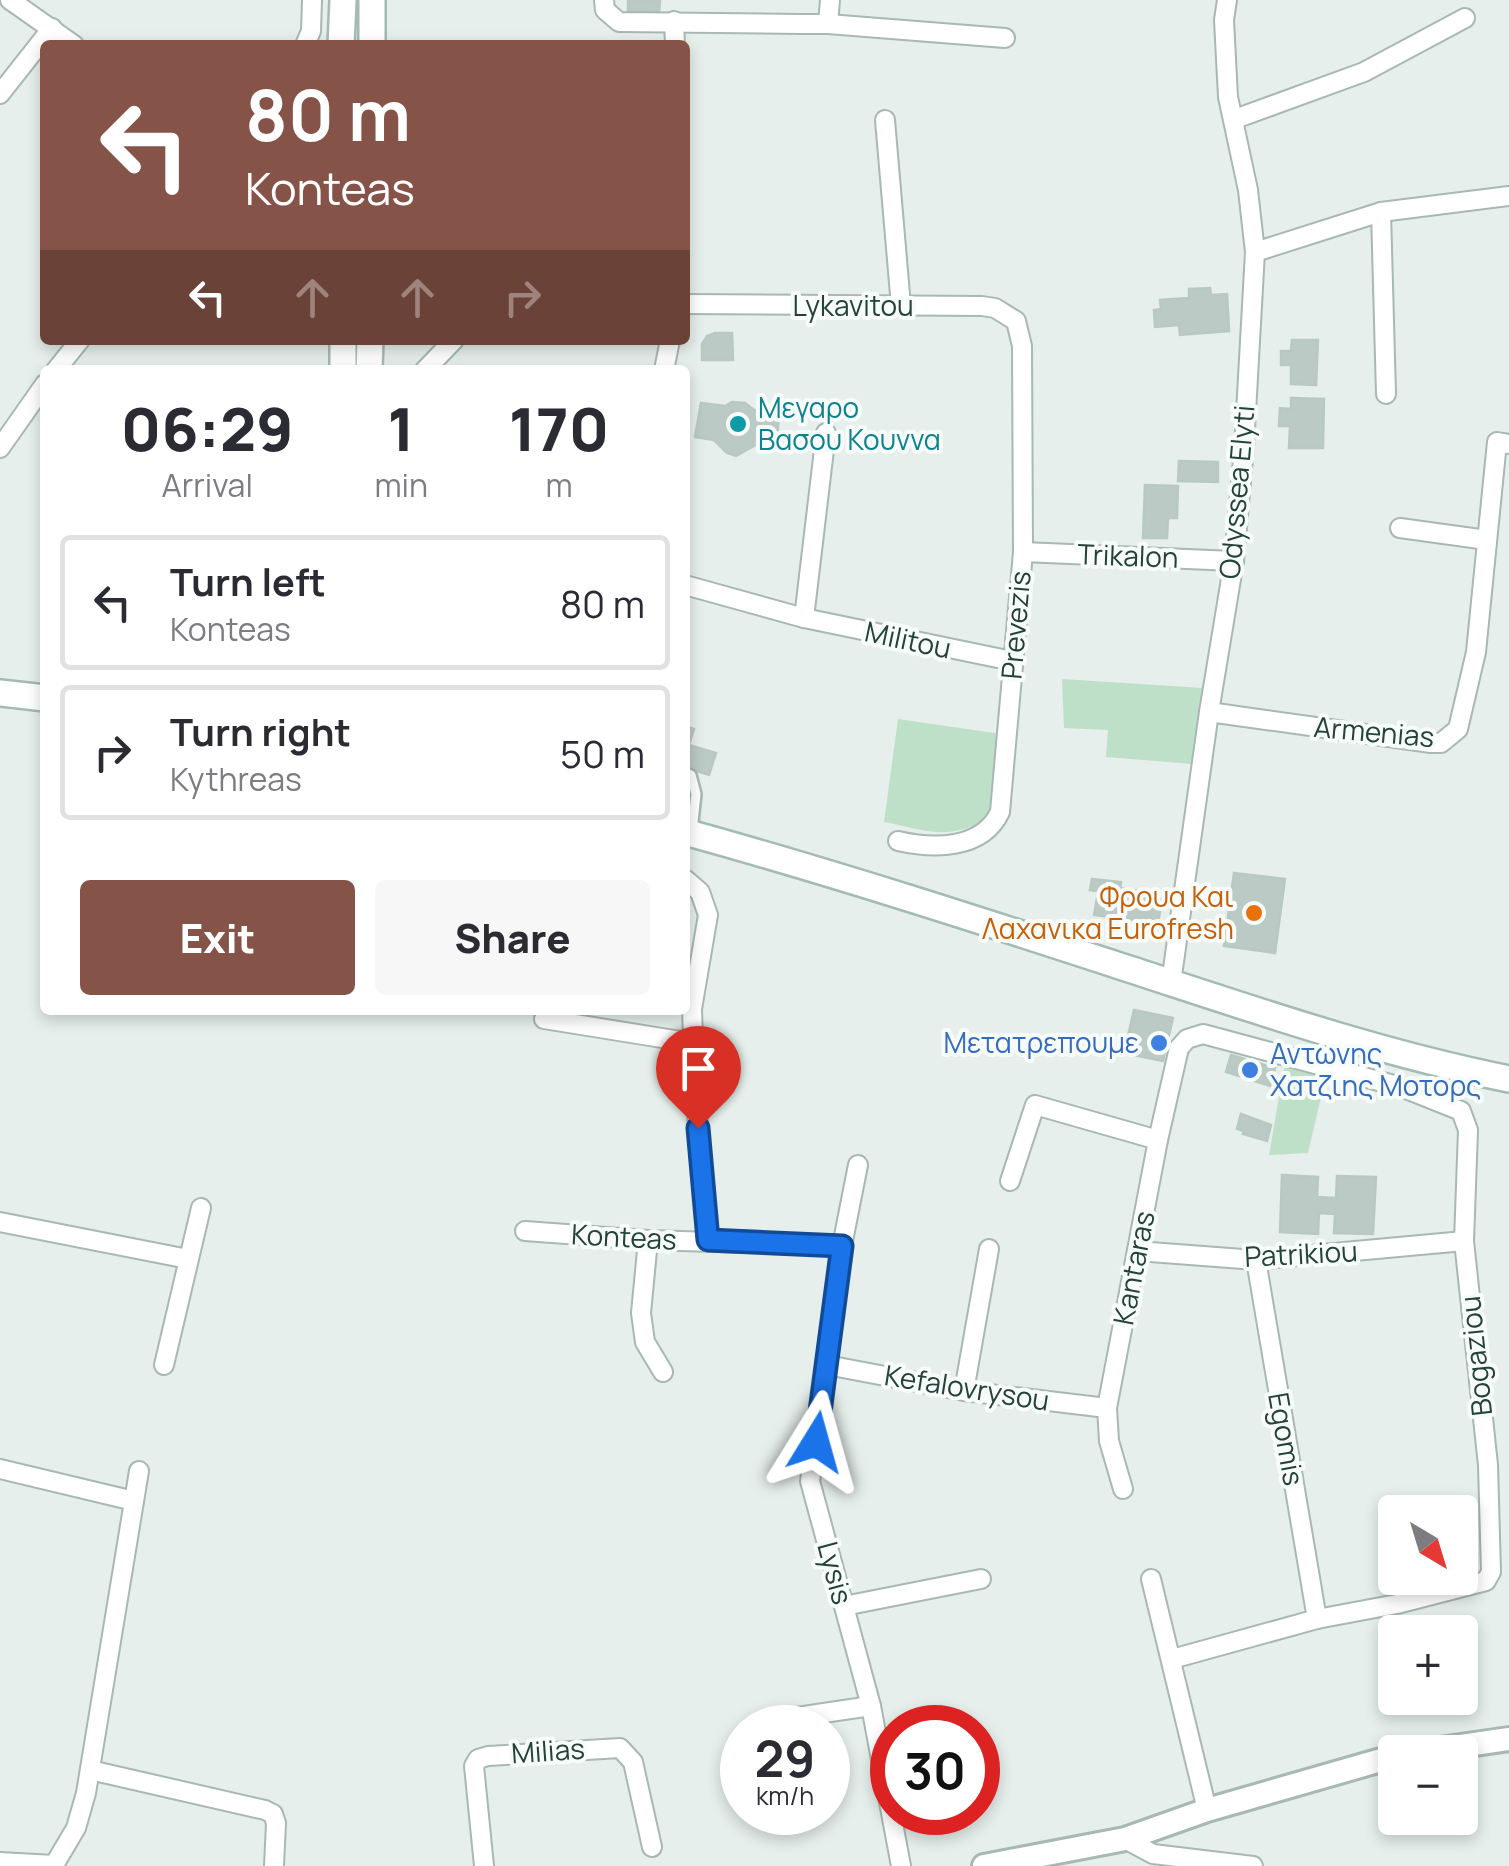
<!DOCTYPE html>
<meta charset="utf-8">
<style>
:root{--surface:#fff;--page:#f7f7f7;--text:#2b2b33;--muted:#7c7c81;--line:#e1e1e2;--accent:#855347}
body{margin:0;font-family:Manrope,sans-serif;background:var(--page);color:var(--text);height:100vh;display:flex;flex-direction:column;font-size:38px;white-space:nowrap}
*{box-sizing:border-box;margin:0}
p{font-size:32px;color:var(--muted)}
.icon{flex:none;width:55px;height:55px;fill:none;stroke:currentColor;stroke-width:2;stroke-linecap:round;stroke-linejoin:round}
.map{position:relative;flex:1;overflow:hidden}
.drawer{position:absolute;left:40px;top:365px;width:650px;height:650px;display:flex;flex-direction:column;background:var(--surface);border-radius:10px;box-shadow:0 5px 15px #0003}
.drawer>*{flex:none}
.banner{position:absolute;left:40px;top:40px;width:650px;height:305px;border-radius:10px;box-shadow:0 5px 15px #0003;background:#855347;color:#fff;overflow:hidden}
.needle{width:65px;rotate:142deg}
.fabs{position:absolute;left:1378px;top:1495px;display:grid;gap:20px}
.fabs a{display:grid;place-items:center;width:100px;height:100px;border-radius:10px;background:var(--surface);box-shadow:0 5px 15px #0003;font-size:50px}
.speed{position:absolute;left:720px;top:1705px;display:flex;gap:20px;font-size:50px;font-weight:700;text-align:center}
.speed>*{display:grid;place-content:center;width:130px;height:130px;border-radius:50%;background:var(--surface);box-shadow:0 5px 15px #0003;line-height:1}
.speed small{font-size:25px;font-weight:400}
.speed .limit{border:15px solid #d22;background:#fff;color:#111}
.pin{position:absolute;display:grid;place-items:center;width:85px;height:85px;color:#fff;margin:-102px -42px;border-radius:50% 50% 50% 0;rotate:-45deg;box-shadow:0 0 10px #0007}
.pin .icon{rotate:45deg}
.me{position:absolute;width:110px;margin:-55px;rotate:8deg;stroke-linejoin:round;filter:drop-shadow(0 0 8px #0008)}
.turn{display:flex;align-items:center;gap:35px;height:210px;padding:0 40px;font-size:45px}
.turn .icon{width:130px;height:130px;stroke-width:2.5}
.turn b{display:block;font-size:70px;line-height:85px}
.lanes{display:flex;align-items:center;height:95px;padding:0 40px;background:#0003;justify-content:center;gap:50px;direction:ltr}
.lanes .off{opacity:.35}
.eta{display:flex;justify-content:space-evenly;align-items:center;height:170px;text-align:center}
.eta b{font-size:60px;font-weight:800;line-height:70px}
.primary-button{display:flex;gap:20px;margin-top:auto;padding:20px 40px}
.primary-button a{flex:1;height:115px;border-radius:10px;background:var(--accent);color:#fff;font-size:40px;font-weight:800;line-height:115px;text-align:center}
.primary-button a+a{background:var(--page);color:var(--text)}
ul{padding:0;list-style:none}
li{display:flex;align-items:center;gap:30px;height:135px;margin:0 20px 15px;padding:0 20px;border:5px solid var(--line);border-radius:10px}
li div{flex:1}
li b{display:block;font-size:38px}
li em{font-style:normal}
.map>svg:first-child{display:block}
</style>
<div class="map">
<svg width="1509" height="1866" viewBox="0 0 1509 1866">
<rect width="100%" height="100%" fill="#e6efeb"/>
<g fill="#bfe0c8">
<polygon points="1062,679 1203,688 1192,764 1106,757 1108,730 1064,728"/>
<path d="M898 719 1008 735 992 816C949 842 930 831 884 822Z"/>
<polygon points="1285,1063 1325,1080 1308,1153 1269,1155"/>
</g>
<g fill="#bbcac4" stroke="#b8c9c2" stroke-width="2.5">
<polygon points="628,0 660,0 659,13 628,11"/>
<polygon points="1210,288 1211,295 1227,294 1229,331 1180,335 1179,325 1155,327 1154,310 1161,309 1160,300 1189,298 1189,289"/>
<polygon points="715,333 732,333 733,360 702,360 702,344 707,336"/>
<polygon points="1292,340 1318,340 1316,385 1291,384 1291,365 1281,365 1281,351 1291,351"/>
<polygon points="1291,398 1324,399 1323,448 1289,448 1290,426 1279,426 1280,408 1291,409"/>
<polygon points="732,402 745,403 754,410 779,411 777,444 759,443 736,456 727,453 714,440 695,437 701,403 725,406"/>
<polygon points="1179,461 1218,462 1218,482 1178,481"/>
<polygon points="1145,485 1178,486 1177,518 1168,518 1167,538 1143,538"/>
<polygon points="685,726 694,729 689,745 716,753 709,775 685,767"/>
<polygon points="1234,873 1285,879 1275,953 1224,946"/>
<polygon points="1092,879 1121,882 1120,888 1140,891 1139,896 1162,899 1158,923 1094,915 1097,898 1101,898 1102,892 1090,890"/>
<polygon points="1134,1010 1173,1018 1163,1061 1124,1053"/>
<polygon points="1231,1055 1275,1068 1270,1086 1226,1072"/>
<polygon points="1241,1114 1271,1125 1267,1141 1243,1134 1244,1131 1237,1129"/>
<polygon points="1282,1175 1318,1177 1317,1197 1336,1198 1337,1176 1376,1177 1373,1234 1334,1233 1335,1214 1319,1213 1318,1234 1280,1232"/>
</g>
<g fill="none" stroke-linecap="round" stroke-linejoin="round">
<defs>
<polyline id="service" points="685,773 691,775 696,794 692,831"/>
<g id="minor">
<polyline points="10,0 74,45"/>
<polyline points="604,0 605,10 619,22 801,24 828,24 830,0"/>
<polyline points="674,21 675,45"/>
<polyline points="828,24 1005,38"/>
<polyline points="305,45 311,31 312,0"/>
<polyline points="0,94 52,28"/>
<polyline points="1235,119 1364,72 1465,18"/>
<polyline points="885,120 901,306"/>
<polyline points="1381,212 1386,394"/>
<polyline points="1255,252 1381,212 1509,196"/>
<path d="M685 304 982 306 995 308 1016 321 1022 346 1023 552 1000 812C982 850 933 849 898 841"/>
<polyline points="56,370 80,340"/>
<polyline points="425,370 454,340"/>
<polyline points="664,370 670,340"/>
<polyline points="0,448 45,384"/>
<polyline points="1400,528 1487,540"/>
<polyline points="1023,552 1234,561"/>
<polyline points="685,585 804,618 1012,661"/>
<polyline points="804,618 826,433"/>
<polyline points="1209,712 1431,743 1441,743 1458,729 1476,652 1497,442 1509,444"/>
<polyline points="685,879 700,892 708,915 692,1009 695,1092 708,1240"/>
<polyline points="1171,983 1209,712 1234,561 1244,448 1255,252 1248,190 1228,97 1224,20 1227,0"/>
<polyline points="544,1019 693,1043"/>
<polyline points="858,1165 842,1246 810,1481 871,1706 901,1866"/>
<polyline points="1010,1181 1035,1105 1158,1140"/>
<polyline points="0,1222 188,1259"/>
<polyline points="525,1231 648,1240 842,1246"/>
<polyline points="648,1240 641,1313 645,1342 663,1372"/>
<polyline points="1137,1251 1256,1260 1464,1241"/>
<polyline points="1256,1260 1317,1619"/>
<polyline points="164,1365 201,1208"/>
<polyline points="827,1365 964,1391 1107,1408"/>
<polyline points="964,1391 989,1249"/>
<polyline points="0,1469 134,1501"/>
<polyline points="1123,1489 1109,1441 1107,1408 1158,1140 1179,1048 1187,1039 1203,1034 1401,1087 1461,1111 1468,1130 1464,1241 1488,1465 1491,1572 1486,1581 1397,1604 1317,1619 1172,1659"/>
<polyline points="1151,1579 1207,1810"/>
<polyline points="844,1606 981,1579"/>
<polyline points="762,1722 871,1706"/>
<polyline points="90,1770 265,1810 273,1814 276,1823 274,1866"/>
<polyline points="1125,1839 1153,1854 1253,1866"/>
<polyline points="0,1862 54,1865 76,1828 86,1793 139,1471"/>
<polyline points="484,1866 474,1766 478,1759 488,1756 620,1748 633,1762 652,1847"/>
</g>
<g id="tertiary">
<polyline points="1419,1752 1509,1739"/>
<polyline points="984,1866 1125,1839 1207,1810 1395,1756"/>
</g>
<g id="secondary">
<polyline points="372,0 372,45"/>
<polyline points="341,45 343,0"/>
<polyline points="343,340 343,370"/>
<polyline points="369,370 370,340"/>
<polyline points="0,693 45,698"/>
<path d="M685 832C834 873 982 921 1129 969 1255 1010 1379 1053 1509 1079"/>
</g>
</defs>
<use href="#service" stroke="#a8b8b2" stroke-width="14"/>
<use href="#minor" stroke="#a8b8b2" stroke-width="22"/>
<use href="#tertiary" stroke="#a8b8b2" stroke-width="28"/>
<use href="#secondary" stroke="#a4bbb3" stroke-width="30"/>
<use href="#service" stroke="#fff" stroke-width="9"/>
<use href="#minor" stroke="#fff" stroke-width="18"/>
<use href="#tertiary" stroke="#fff" stroke-width="22"/>
<use href="#secondary" stroke="#fff" stroke-width="25"/>
</g>
<g fill="none" stroke-linecap="round" stroke-linejoin="round">
<defs>
<polyline id="route" points="698,1128 708,1240 842,1246 816,1442"/>
</defs>
<use href="#route" stroke="#114b97" stroke-width="25"/>
<use href="#route" stroke="#1a73e8" stroke-width="18"/>
</g>
<circle fill="#0f9aa8" stroke="#f7fbf9" stroke-width="4" cx="738" cy="424" r="10"/>
<circle fill="#e8710a" stroke="#f7fbf9" stroke-width="4" cx="1254" cy="913" r="10"/>
<g fill="#3f7fe0" stroke="#f7fbf9" stroke-width="4">
<circle cx="1159" cy="1043" r="10"/>
<circle cx="1250" cy="1070" r="10"/>
</g>
<g text-anchor="middle" stroke-width="8" stroke-linejoin="round" paint-order="stroke">
<g font-size="28" fill="#24423a" stroke="#f7fbf9">
<text x="853" y="316">Lykavitou</text>
<text transform="translate(1237 492) rotate(-85)" y="10">Odyssea Elyti</text>
<text transform="translate(1128 556) rotate(2)" y="10">Trikalon</text>
<text transform="translate(1016 625) rotate(-85)" y="10">Prevezis</text>
<text transform="translate(908 640) rotate(12)" y="10">Militou</text>
<text transform="translate(1374 732) rotate(5)" y="10">Armenias</text>
<text transform="translate(624 1237) rotate(3)" y="10">Konteas</text>
<text transform="translate(1301 1254) rotate(-3)" y="10">Patrikiou</text>
<text transform="translate(1134 1268) rotate(-79)" y="10">Kantaras</text>
<text transform="translate(1476 1356) rotate(-96)" y="10">Bogaziou</text>
<text transform="translate(967 1388) rotate(9)" y="10">Kefalovrysou</text>
<text transform="translate(1286 1439) rotate(80)" y="10">Egomis</text>
<text transform="translate(835 1573) rotate(75)" y="10">Lysis</text>
<text transform="translate(548 1751) rotate(-4)" y="10">Milias</text>
</g>
<g font-size="28" fill="#0d838f" stroke="#f7fbf9" text-anchor="start">
<text x="758" y="418">Μεγαρο<tspan x="758" dy="32">Βασου Κουννα</tspan></text>
</g>
<g font-size="28" fill="#c56008" stroke="#f7fbf9" text-anchor="end">
<text x="1234" y="907">Φρουα Και<tspan x="1234" dy="32">Λαχανικα Eurofresh</tspan></text>
</g>
<g font-size="28" fill="#366cbe" stroke="#f7fbf9" text-anchor="end">
<text x="1139" y="1053">Μετατρεπουμε</text>
<text x="1270" y="1064" text-anchor="start">Αντωνης<tspan x="1270" dy="32">Χατζιης Μοτορς</tspan></text>
</g>
</g>
</svg>
<div class="fabs">
<a><svg class="needle" viewBox="-14 -14 28 28"><path d="M0-13l5 13h-10z" fill="#e53935"/><path d="M0 13l5-13h-10z" fill="#7c7c81"/></svg></a>
<a>+</a>
<a>−</a>
</div>
<div class="speed"><div>29<small>km/h</small></div><div class="limit">30</div></div>
<div class="pin" style="left:698px;top:1128px;background:#d93025"><svg class="icon" aria-label="arrive" viewBox="0 0 24 24"><path d="M6 21V4h12l-3 4 3 4H6"/></svg></div>
<svg class="me" style="left:816px;top:1442px" viewBox="-20 -20 40 40"><path d="M0-17L14 15 0 8-14 15z" fill="#1a73e8" stroke="#fff" stroke-width="4"/></svg>
<div class="banner">
<div class="turn"><svg class="icon" aria-label="left" viewBox="0 0 24 24"><path d="M17 20v-9H6M10 6l-5 5 5 5"/></svg><div><b>80 m</b>Konteas</div></div>
<div class="lanes"><svg class="icon" aria-label="left" viewBox="0 0 24 24"><path d="M17 20v-9H6M10 6l-5 5 5 5"/></svg><svg class="icon off" aria-label="ahead" viewBox="0 0 24 24"><path d="M12 20V5M6 11l6-6 6 6"/></svg><svg class="icon off" aria-label="ahead" viewBox="0 0 24 24"><path d="M12 20V5M6 11l6-6 6 6"/></svg><svg class="icon off" aria-label="right" viewBox="0 0 24 24"><path d="M7 20v-9h11M14 6l5 5-5 5"/></svg></div>
</div>
<section class="drawer">
<div class="eta">
<div><b>06:29</b><p>Arrival</p></div>
<div><b>1</b><p>min</p></div>
<div><b>170</b><p>m</p></div>
</div>
<ul>
<li><svg class="icon" aria-label="left" viewBox="0 0 24 24"><path d="M17 20v-9H6M10 6l-5 5 5 5"/></svg><div><b>Turn left</b><p>Konteas</p></div><em>80 m</em></li>
<li><svg class="icon" aria-label="right" viewBox="0 0 24 24"><path d="M7 20v-9h11M14 6l5 5-5 5"/></svg><div><b>Turn right</b><p>Kythreas</p></div><em>50 m</em></li>
</ul>
<div class="primary-button"><a>Exit</a><a>Share</a></div>
</section>
</div>
